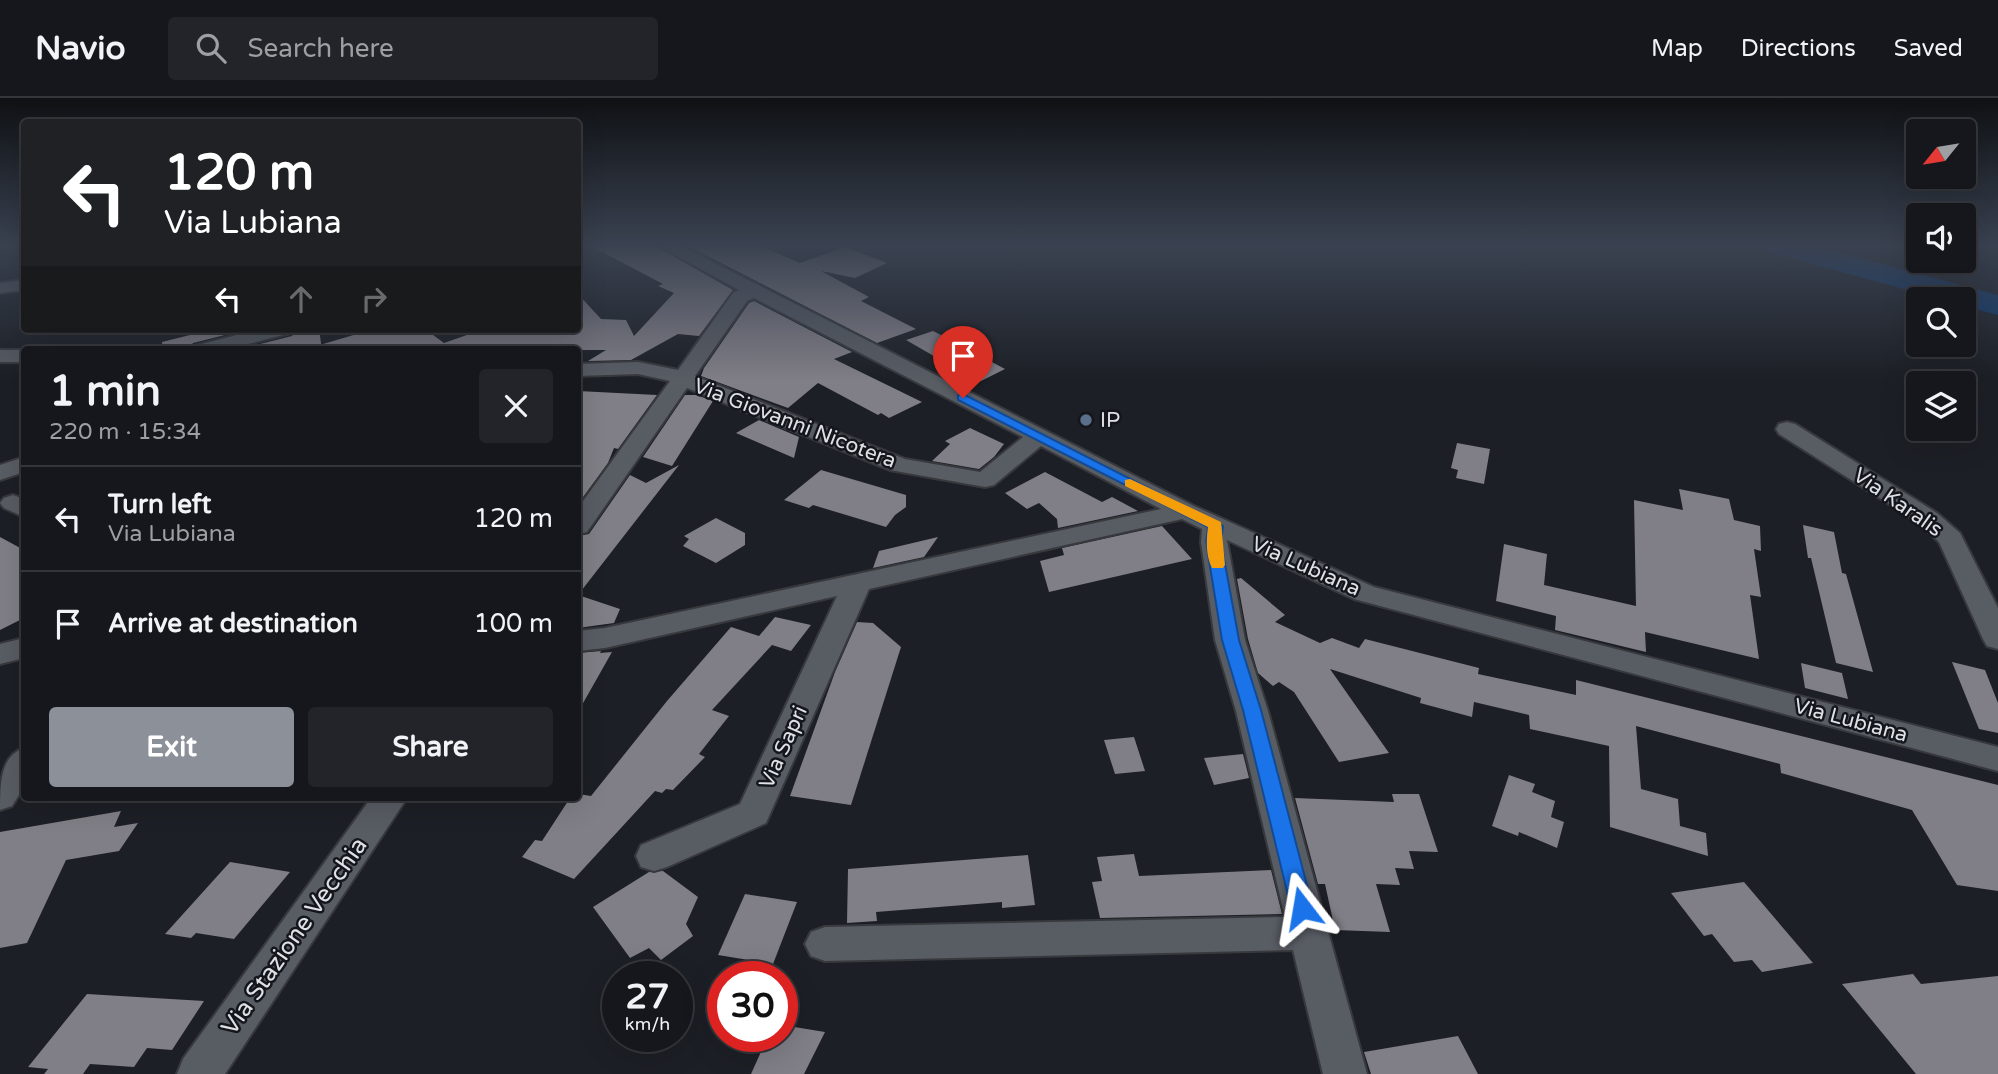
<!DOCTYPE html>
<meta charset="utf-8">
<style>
:root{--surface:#15171c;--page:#222429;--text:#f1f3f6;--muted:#9d9fa3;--line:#34363b;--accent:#8c9099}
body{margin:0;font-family:"Varela Round",sans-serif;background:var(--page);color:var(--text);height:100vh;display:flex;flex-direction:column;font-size:26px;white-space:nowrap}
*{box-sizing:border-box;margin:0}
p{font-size:23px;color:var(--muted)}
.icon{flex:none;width:38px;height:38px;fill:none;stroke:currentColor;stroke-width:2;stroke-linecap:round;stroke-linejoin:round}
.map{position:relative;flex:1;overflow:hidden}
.drawer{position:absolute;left:21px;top:248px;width:560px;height:455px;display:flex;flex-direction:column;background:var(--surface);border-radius:7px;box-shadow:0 7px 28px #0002,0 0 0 2px var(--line)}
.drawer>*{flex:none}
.banner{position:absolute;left:21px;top:21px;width:560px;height:214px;border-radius:7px;box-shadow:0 7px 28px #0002,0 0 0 2px var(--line);background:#202124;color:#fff;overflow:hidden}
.needle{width:46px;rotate:240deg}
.buttons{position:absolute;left:1906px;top:21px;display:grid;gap:14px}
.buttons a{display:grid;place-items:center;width:70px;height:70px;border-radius:7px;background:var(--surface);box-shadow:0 7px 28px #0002,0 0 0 2px var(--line);font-size:35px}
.speed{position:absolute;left:602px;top:863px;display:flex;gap:14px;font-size:35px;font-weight:700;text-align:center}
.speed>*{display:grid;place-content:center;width:91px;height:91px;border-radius:50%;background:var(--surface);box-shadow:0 7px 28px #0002,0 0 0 2px var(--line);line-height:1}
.speed small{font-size:18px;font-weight:400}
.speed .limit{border:10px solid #d22;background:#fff;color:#111}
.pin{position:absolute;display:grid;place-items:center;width:60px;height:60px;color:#fff;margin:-72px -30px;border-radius:50% 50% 50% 0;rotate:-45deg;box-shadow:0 0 7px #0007}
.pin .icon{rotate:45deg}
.me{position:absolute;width:77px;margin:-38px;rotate:346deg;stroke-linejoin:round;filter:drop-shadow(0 0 5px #0008)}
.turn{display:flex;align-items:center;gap:24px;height:147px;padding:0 28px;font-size:32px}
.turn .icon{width:91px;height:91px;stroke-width:2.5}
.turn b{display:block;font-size:49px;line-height:60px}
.lanes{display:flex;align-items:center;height:66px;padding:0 28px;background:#0003;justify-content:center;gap:35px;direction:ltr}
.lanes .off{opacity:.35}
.round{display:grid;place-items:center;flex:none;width:74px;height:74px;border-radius:7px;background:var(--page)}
.headline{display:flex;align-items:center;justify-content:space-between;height:119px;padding:0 28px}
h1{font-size:42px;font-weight:700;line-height:52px}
.cta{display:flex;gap:14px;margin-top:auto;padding:14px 28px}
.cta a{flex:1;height:80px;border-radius:7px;background:var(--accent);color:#fff;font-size:28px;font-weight:700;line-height:80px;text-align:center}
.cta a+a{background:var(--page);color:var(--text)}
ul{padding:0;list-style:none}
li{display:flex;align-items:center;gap:21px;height:105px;padding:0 28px;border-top:2px solid var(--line)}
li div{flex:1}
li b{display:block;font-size:26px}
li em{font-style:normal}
header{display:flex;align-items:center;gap:42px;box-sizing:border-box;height:98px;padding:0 35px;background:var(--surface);border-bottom:2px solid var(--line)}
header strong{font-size:33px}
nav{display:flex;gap:38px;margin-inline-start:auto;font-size:24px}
.search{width:490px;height:63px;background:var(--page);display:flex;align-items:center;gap:18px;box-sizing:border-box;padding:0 24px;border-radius:7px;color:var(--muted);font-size:26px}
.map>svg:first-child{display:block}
</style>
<header>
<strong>Navio</strong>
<div class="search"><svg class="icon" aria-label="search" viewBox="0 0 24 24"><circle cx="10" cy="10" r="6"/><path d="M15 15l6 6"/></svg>Search here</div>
<nav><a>Map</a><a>Directions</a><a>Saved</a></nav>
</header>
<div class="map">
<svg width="1998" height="976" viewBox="0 0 1998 976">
<rect width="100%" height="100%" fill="#1c1f25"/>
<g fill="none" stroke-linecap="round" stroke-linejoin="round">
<polygon fill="#0c3a74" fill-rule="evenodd" points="1759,146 1808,146 1998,197 1998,217 1964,208 1964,201 1940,201 1763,152"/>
</g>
<g fill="#807e86">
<polygon points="587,146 652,146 733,192 699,238 678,236 631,262 588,263 606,252 323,252 323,246 374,231 425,231 444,245 484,231 578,231 578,196 601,221 626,222 634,238 674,195 658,188 663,186"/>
<polygon points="684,146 756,146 800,165 845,149 887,165 855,180 821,173 869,199 861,203 916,231 877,245"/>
<polygon points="754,203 852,254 834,261 922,304 889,320 881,315 878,317 818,285 788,310 701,278 704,270 749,205"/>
<polygon points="214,231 249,231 193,245 188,252 163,252 162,244"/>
<polygon points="297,231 319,231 322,252 236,252 292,238"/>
<polygon points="933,233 947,240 1005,271 979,284 906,242"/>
<polygon points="578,293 657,297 618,351 614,350 608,365 578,406"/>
<polygon points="685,297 696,297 713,303 672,368 643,359"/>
<polygon points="759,322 799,339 794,360 736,335"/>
<polygon points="970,330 1004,346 994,359 979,371 932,363 950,346 945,343"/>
<polygon points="1457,345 1490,351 1484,386 1456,380 1458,372 1451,370"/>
<polygon points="679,367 578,497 620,511 614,525 578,530 578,438 589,436 630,377 646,385"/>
<polygon points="821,372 906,397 906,409 895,417 886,429 813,407 809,410 784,402"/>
<polygon points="1045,374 1102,404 1112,399 1138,413 1058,430 1057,421 1039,405 1027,411 1005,395"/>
<polygon points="1679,391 1729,401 1734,422 1760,428 1761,453 1754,451 1761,499 1750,497 1759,561 1645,534 1646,554 1555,532 1556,518 1496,503 1504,446 1547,456 1544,487 1636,508 1634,402 1683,412"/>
<polygon points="716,420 745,435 745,447 716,465 683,448 689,441 684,438"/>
<polygon points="1803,427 1834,434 1842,475 1846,476 1873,574 1836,565 1811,460 1808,460"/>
<polygon points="1162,428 1192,461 1049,494 1040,463 1064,457 1062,450"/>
<polygon points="0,439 24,452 24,520 0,532"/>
<polygon points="938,439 924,459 873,470 879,453"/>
<polygon points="1241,480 1285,517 1275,524 1320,545 1332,540 1359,550 1365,541 1479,570 1478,576 1576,597 1576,582 1998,687 1998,793 1957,787 1912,712 1781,675 1780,666 1636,628 1641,691 1678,701 1680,728 1706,735 1708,758 1610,729 1609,648 1530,631 1529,617 1474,604 1472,619 1420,605 1421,600 1330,571 1389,655 1339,664 1294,594 1279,584 1273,588 1258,575 1248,541 1237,481"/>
<polygon points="775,519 811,527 791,553 772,547 712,612 729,618 699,656 705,659 673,692 666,691 662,695 655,693 574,781 522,759 535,742 542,743 570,700 578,700 578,696 591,698 667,603 731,529 759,538"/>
<polygon points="857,524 873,525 901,549 851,707 790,698 835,574"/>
<polygon points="601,553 600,555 612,554 578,614 578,555"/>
<polygon points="1952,564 1985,572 1998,605 1998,635 1979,631"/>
<polygon points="1801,565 1842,575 1848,601 1805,590"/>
<polygon points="1134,639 1145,673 1115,676 1104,642"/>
<polygon points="1243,656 1249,680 1214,687 1204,660"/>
<polygon points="1509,677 1535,686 1532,694 1555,703 1551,719 1564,724 1557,750 1519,734 1518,738 1492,728"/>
<polygon points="1392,696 1419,696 1438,754 1409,753 1414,771 1395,770 1400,787 1376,786 1390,834 1335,832 1325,786 1318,786 1295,700 1394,704"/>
<polygon points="121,713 114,729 138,725 119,753 66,762 27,845 0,850 0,734"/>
<polygon points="1134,756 1139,778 1271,772 1282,816 1100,820 1092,784 1102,783 1097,759"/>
<polygon points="1028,757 1035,807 1002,810 1002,804 876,814 877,823 847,825 848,771"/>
<polygon points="230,764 290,774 234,841 196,835 191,840 165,836"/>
<polygon points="663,773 698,799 686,826 693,838 661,862 649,850 630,860 593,809 649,774"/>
<polygon points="1744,784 1813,865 1762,874 1752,862 1734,864 1712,836 1704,838 1671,795"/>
<polygon points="745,796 797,804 773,866 718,857"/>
<polygon points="1913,876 1921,886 1998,878 1998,976 1916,976 1842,886"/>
<polygon points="87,896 204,903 172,952 147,950 134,969 90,966 83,976 44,976 48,971 28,969"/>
<polygon points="782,927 825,934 804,976 751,976 768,938 782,938"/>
<polygon points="1458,938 1478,976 1371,976 1364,954"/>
</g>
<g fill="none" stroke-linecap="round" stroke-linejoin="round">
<defs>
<g id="minor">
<path d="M655 146H677L1194 408 1374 489 1998 649V673L1354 501 1227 442 1245 542 1268 613 1367 976H1323L1293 852 825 863 811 858 805 846 811 834 825 829 1285 819 1236 613 1215 542 1201 444 1202 431 1182 421 869 491 766 725 667 769 654 773 641 769 636 758 641 747 740 706 837 498 605 550 578 553V533L605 530 1161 411 1041 348 994 387 985 389 890 372 687 290 587 434 578 436V410L670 283 638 276 578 278V266L638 264 678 272 733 195 739 192ZM754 200 1023 339 980 374 905 361 695 278 747 203Z"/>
<polygon points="24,182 24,192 0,195 0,185"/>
<polygon points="260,231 294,231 291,235 225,252 191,252 194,248"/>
<polygon points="0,252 25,252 24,264 0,264"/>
<polygon points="1787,324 1795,326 1937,415 1960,435 1998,510 1998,551 1987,548 1983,541 1939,444 1919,425 1779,336 1776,331 1779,326"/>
<polygon points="24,359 24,374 0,382 0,367"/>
<polygon points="13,397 24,401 24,419 4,410 0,405 4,400"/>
<polygon points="24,540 24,560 0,566 0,546"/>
<path d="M24 650V689L12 708 0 712C0 687 0 658 24 650Z"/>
<polygon points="371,700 407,700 225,976 177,976 183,961"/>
</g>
</defs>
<use href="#minor" stroke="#37393d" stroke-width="4"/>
<use href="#minor" fill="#585c63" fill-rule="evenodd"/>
</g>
<linearGradient id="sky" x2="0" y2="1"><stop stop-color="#0f1114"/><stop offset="0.52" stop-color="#3a4251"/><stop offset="1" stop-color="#3a4251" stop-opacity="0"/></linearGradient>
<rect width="1998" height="283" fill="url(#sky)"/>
<polygon fill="#1a73e8" stroke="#114b97" stroke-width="2" points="963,296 1223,428 1221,444 1239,542 1261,612 1313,810 1309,817 1302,820 1294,817 1291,810 1243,612 1222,542 1206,444 1208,429 958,302 958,297"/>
<path fill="#f59e0b" d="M1130 381 1221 424 1225 467 1223 470H1212C1206 458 1206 443 1208 429L1125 388V382Z"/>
<circle fill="#5c6f8a" stroke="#13161c" stroke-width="2.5" cx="1086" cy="322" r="7"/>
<g text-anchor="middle" stroke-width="5" stroke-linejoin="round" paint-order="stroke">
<g font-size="21" fill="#dfe1e5" stroke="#13161c" text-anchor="start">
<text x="1100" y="329">IP</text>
</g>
<g font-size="21" fill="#dfe1e5" stroke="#13161c">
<text transform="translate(795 325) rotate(21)" y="7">Via Giovanni Nicotera</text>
<text transform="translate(1898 404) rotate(35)" y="7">Via Karalis</text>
<text transform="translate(1306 468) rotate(24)" y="7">Via Lubiana</text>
<text transform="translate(1851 622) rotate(15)" y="7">Via Lubiana</text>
<text transform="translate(783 649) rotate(-66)" y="7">Via Sapri</text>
</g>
<g font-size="24" fill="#dfe1e5" stroke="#13161c">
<text transform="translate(294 838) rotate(-55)" y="8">Via Stazione Vecchia</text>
</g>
</g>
</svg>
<div class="buttons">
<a><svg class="needle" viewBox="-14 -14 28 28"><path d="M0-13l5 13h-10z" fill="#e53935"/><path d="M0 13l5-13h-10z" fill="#9d9fa3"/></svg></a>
<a><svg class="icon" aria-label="sound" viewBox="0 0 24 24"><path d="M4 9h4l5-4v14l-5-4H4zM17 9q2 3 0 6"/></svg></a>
<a><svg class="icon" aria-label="search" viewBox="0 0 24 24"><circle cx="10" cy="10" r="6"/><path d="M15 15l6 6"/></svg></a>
<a><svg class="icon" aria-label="layers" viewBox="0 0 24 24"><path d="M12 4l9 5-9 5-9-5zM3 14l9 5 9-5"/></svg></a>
</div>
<div class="speed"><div>27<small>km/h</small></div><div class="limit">30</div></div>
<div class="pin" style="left:963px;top:300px;background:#d93025"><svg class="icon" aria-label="arrive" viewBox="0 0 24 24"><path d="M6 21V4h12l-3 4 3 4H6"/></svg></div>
<svg class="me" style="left:1302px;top:810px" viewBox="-20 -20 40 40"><path d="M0-17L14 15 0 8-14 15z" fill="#1a73e8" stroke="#fff" stroke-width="4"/></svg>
<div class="banner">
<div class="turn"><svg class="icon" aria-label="left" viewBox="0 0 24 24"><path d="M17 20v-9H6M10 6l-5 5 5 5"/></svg><div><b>120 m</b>Via Lubiana</div></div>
<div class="lanes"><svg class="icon" aria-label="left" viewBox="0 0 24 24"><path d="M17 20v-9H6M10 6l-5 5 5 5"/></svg><svg class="icon off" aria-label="ahead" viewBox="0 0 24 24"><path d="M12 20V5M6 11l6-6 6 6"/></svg><svg class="icon off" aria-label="right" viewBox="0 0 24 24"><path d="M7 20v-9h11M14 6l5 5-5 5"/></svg></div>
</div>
<section class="drawer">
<div class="headline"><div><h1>1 min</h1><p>220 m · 15:34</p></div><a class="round"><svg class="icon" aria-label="close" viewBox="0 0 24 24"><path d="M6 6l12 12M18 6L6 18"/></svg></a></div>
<ul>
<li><svg class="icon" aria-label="left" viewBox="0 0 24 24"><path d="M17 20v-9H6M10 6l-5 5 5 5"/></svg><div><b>Turn left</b><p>Via Lubiana</p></div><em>120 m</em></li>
<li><svg class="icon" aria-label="arrive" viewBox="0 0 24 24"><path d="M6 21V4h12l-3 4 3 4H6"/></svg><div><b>Arrive at destination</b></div><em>100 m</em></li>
</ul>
<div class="cta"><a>Exit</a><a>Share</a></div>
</section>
</div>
